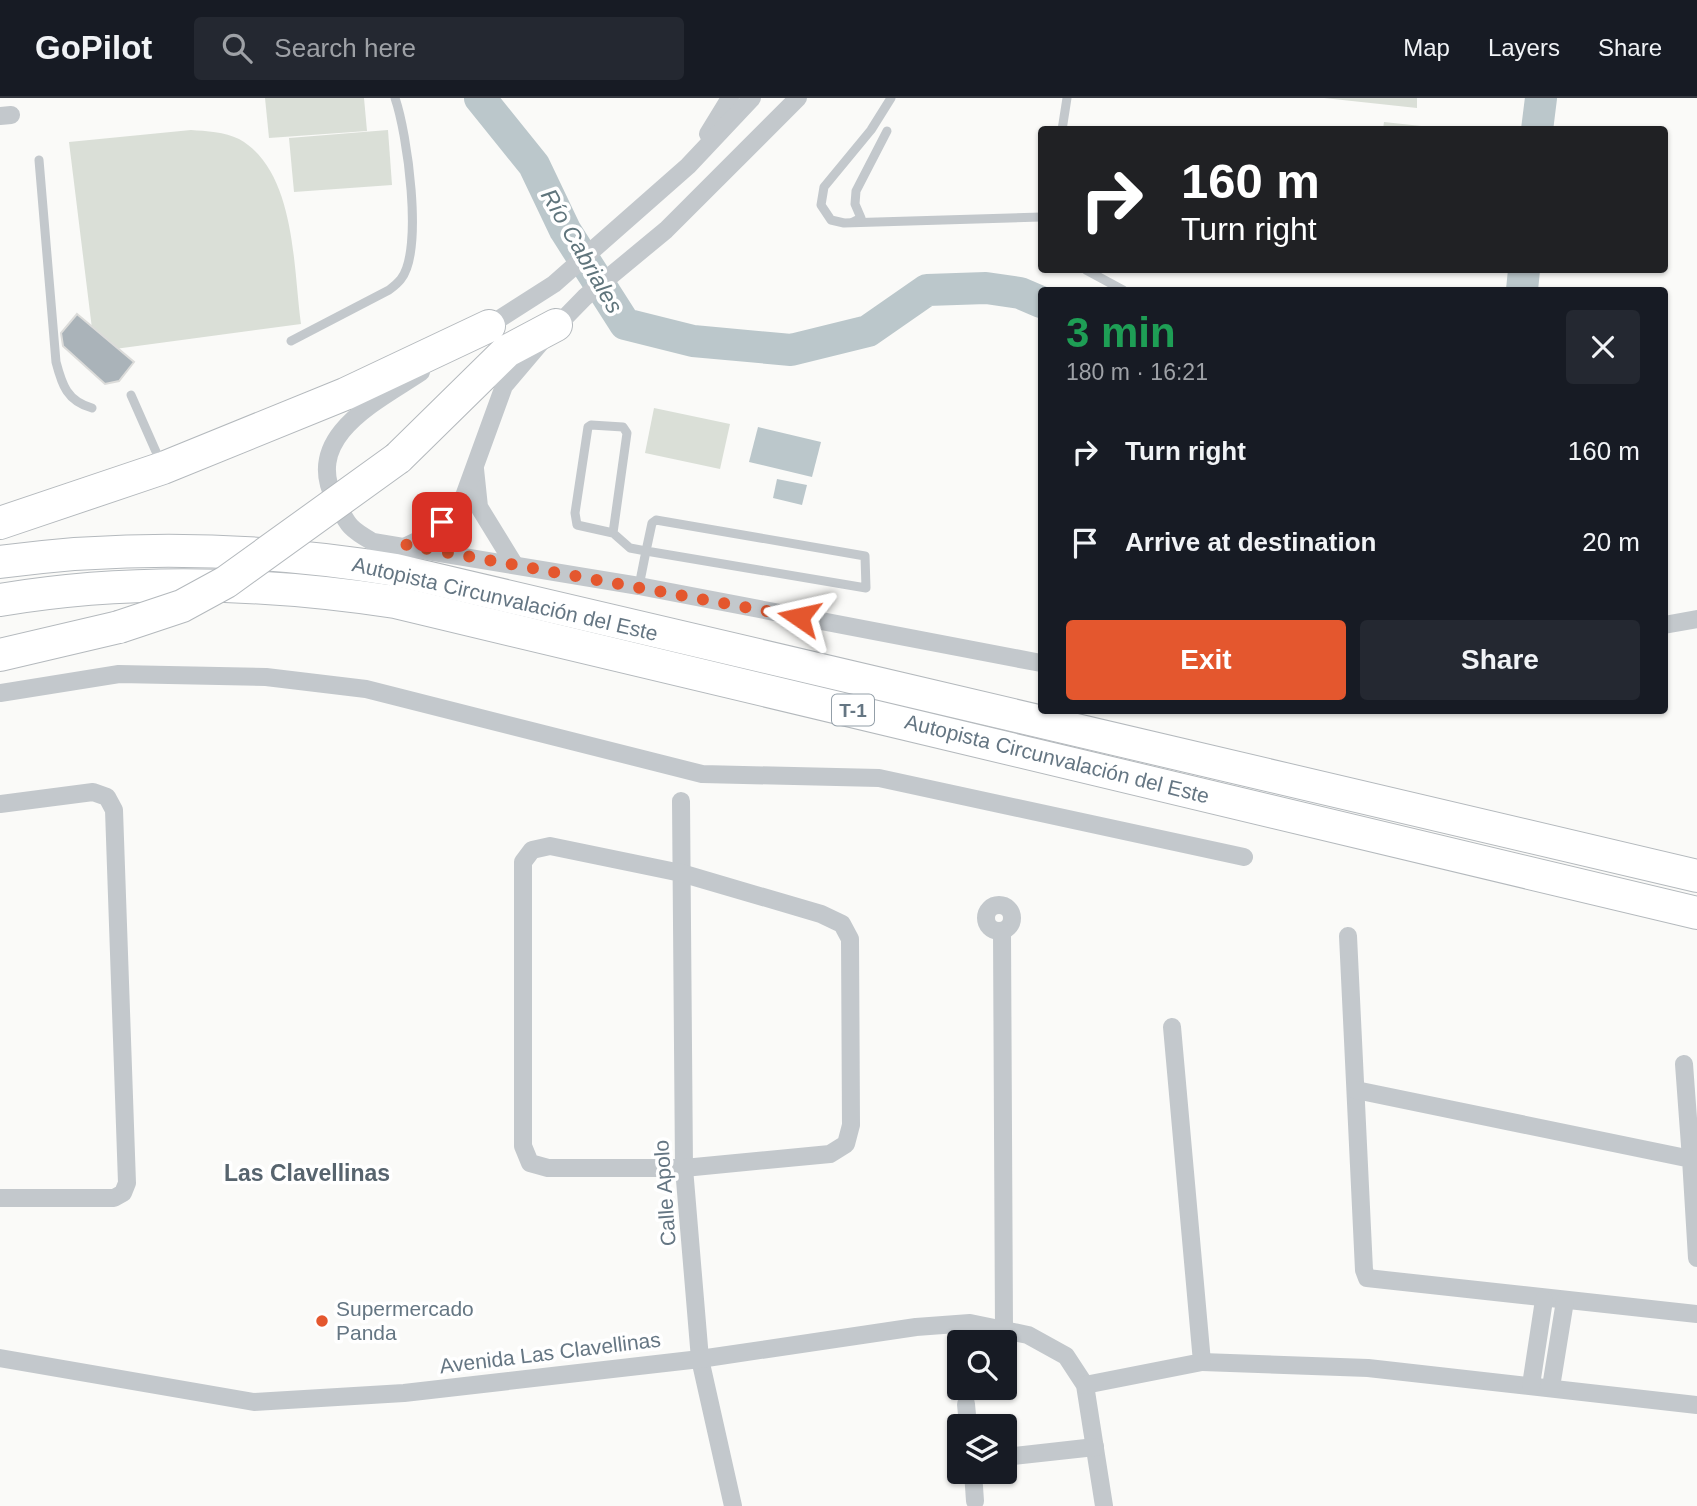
<!DOCTYPE html>
<meta charset="utf-8">
<style>
:root{--surface:#171b24;--page:#242831;--text:#f1f3f6;--muted:#9ea1a6;--line:#363941;--accent:#e4572e}
body{margin:0;font-family:Helvetica,sans-serif;background:var(--page);color:var(--text);height:100vh;display:flex;flex-direction:column;font-size:26px;white-space:nowrap}
*{box-sizing:border-box;margin:0}
p{font-size:23px;color:var(--muted)}
.icon{flex:none;width:38px;height:38px;fill:none;stroke:currentColor;stroke-width:2;stroke-linecap:round;stroke-linejoin:round}
.map{position:relative;flex:1;overflow:hidden}
.side{position:absolute;left:1038px;top:189px;width:630px;height:427px;display:flex;flex-direction:column;background:var(--surface);border-radius:7px;box-shadow:0 2px 5px #0004}
.side>*{flex:none}
.guide{position:absolute;left:1038px;top:28px;width:630px;height:147px;border-radius:7px;box-shadow:0 2px 5px #0004;background:#202124;color:#fff;overflow:hidden}
.buttons{position:absolute;left:947px;top:1232px;display:grid;gap:14px}
.buttons a{display:grid;place-items:center;width:70px;height:70px;border-radius:7px;background:var(--surface);box-shadow:0 2px 5px #0004;font-size:35px}
.pin{position:absolute;display:grid;place-items:center;width:60px;height:60px;color:#fff;margin:-30px;border-radius:14px;box-shadow:0 4px 10px #0006}
.me{position:absolute;width:77px;margin:-38px;rotate:281deg;stroke-linejoin:round;filter:drop-shadow(0 0 5px #0008)}
.turn{display:flex;align-items:center;gap:24px;height:147px;padding:0 28px;font-size:32px}
.turn .icon{width:91px;height:91px;stroke-width:2.5}
.turn b{display:block;font-size:49px;line-height:60px}
.round{display:grid;place-items:center;flex:none;width:74px;height:74px;border-radius:7px;background:var(--page)}
.head{display:flex;align-items:center;justify-content:space-between;height:119px;padding:0 28px}
h1{font-size:42px;font-weight:600;line-height:52px;color:#1e9e55}
.button{display:flex;gap:14px;margin-top:auto;padding:14px 28px}
.button a{flex:1;height:80px;border-radius:7px;background:var(--accent);color:#fff;font-size:28px;font-weight:600;line-height:80px;text-align:center}
.button a+a{background:var(--page);color:var(--text)}
ul{padding:0;list-style:none}
li{display:flex;align-items:center;gap:21px;height:91px;padding:0 28px}
li div{flex:1}
li b{display:block;font-size:26px}
li em{font-style:normal}
header{display:flex;align-items:center;gap:42px;box-sizing:border-box;height:98px;padding:0 35px;background:var(--surface);border-bottom:2px solid var(--line)}
header strong{font-size:33px}
nav{display:flex;gap:38px;margin-inline-start:auto;font-size:24px}
.search{width:490px;height:63px;background:var(--page);display:flex;align-items:center;gap:18px;box-sizing:border-box;padding:0 24px;border-radius:7px;color:var(--muted);font-size:26px}
.map>svg:first-child{display:block}
</style>
<header>
<strong>GoPilot</strong>
<div class="search"><svg class="icon" aria-label="search" viewBox="0 0 24 24"><circle cx="10" cy="10" r="6"/><path d="M15 15l6 6"/></svg>Search here</div>
<nav><a>Map</a><a>Layers</a><a>Share</a></nav>
</header>
<div class="map">
<svg width="1697" height="1408" viewBox="0 0 1697 1408">
<rect width="100%" height="100%" fill="#fafaf8"/>
<g fill="#dadfd7">
<polygon points="265,0 364,0 367,33 269,40"/>
<polygon points="1324,0 1417,0 1417,10"/>
<polygon points="1384,24 1449,31 1383,31"/>
<path d="M191 32C206 33 225 34 239 41 296 73 293 169 301 226L100 253 94 247 69 44Z"/>
<polygon points="388,32 392,87 294,94 289,40"/>
<polygon points="654,310 730,326 720,371 645,355"/>
</g>
<g fill="#bbc7cb">
<polygon points="758,329 821,344 812,379 749,364"/>
<polygon points="777,381 807,387 802,407 773,400"/>
</g>
<g fill="none" stroke-linecap="round" stroke-linejoin="round">
<g stroke="#bbc7cb" stroke-width="32">
<polyline points="480,0 534,67 565,132 625,226 693,243 791,252 868,233 927,192 986,190 1020,195 1041,204"/>
<polyline points="1537,32 1541,0"/>
<polyline points="1522,192 1524,172"/>
</g>
</g>
<polygon fill="#aab3b9" stroke="#dcdcda" stroke-width="2" points="77,216 134,264 119,283 105,286 63,248 61,235"/>
<g fill="none" stroke-linecap="round" stroke-linejoin="round">
<defs>
<g id="motorway">
<polyline points="398,360 507,253 556,227"/>
<polyline points="0,425 163,370 345,296 489,228"/>
<path d="M0 464C133 446 264 450 396 472L1697 778"/>
<path d="M0 502C132 480 263 484 395 504L1697 815"/>
<polyline points="0,557 119,529"/>
</g>
</defs>
<use href="#motorway" stroke="#b4b9bd" stroke-width="34"/>
<g stroke="#c3c8cc" stroke-width="9">
<polyline points="891,0 871,32 824,89 821,107 831,122 844,125 1041,119"/>
<polyline points="1062,32 1067,0"/>
<path d="M39 62 56 264C62 287 67 303 92 310"/>
<polyline points="853,124 861,120 855,106 856,93 887,33"/>
<polyline points="1086,172 1123,192"/>
<path d="M291 243 389 192C393 189 398 185 401 181 424 152 407 34 395 0"/>
<polyline points="131,297 161,365"/>
<polygon points="656,422 865,458 866,490 646,453 652,425"/>
<polyline points="613,435 627,335 623,329 591,327 588,329 575,415 577,427 613,435 630,450 646,453 639,488"/>
</g>
<g stroke="#c3c8cc" stroke-width="18">
<polyline points="0,18 11,17"/>
<polyline points="708,36 730,0"/>
<polyline points="482,232 554,186 688,68 752,0"/>
<path d="M421 274C378 303 302 338 335 402 348 427 348 430 373 444L639 488 1041 565"/>
<polyline points="475,371 479,409 514,466"/>
<polyline points="406,448 433,435 464,398 504,288 543,242 585,199 666,132 798,0"/>
<polyline points="1664,527 1697,521"/>
<polyline points="0,595 119,576 266,579 366,591 702,676 879,680 1244,759"/>
<polyline points="681,703 684,1070 700,1261 733,1408"/>
<polyline points="0,706 93,694 107,699 114,712 127,1085 123,1095 114,1100 0,1100"/>
<polygon points="550,748 681,775 821,816 842,826 850,841 851,1027 846,1046 830,1056 684,1070 548,1070 530,1065 523,1048 523,764 532,752"/>
<circle cx="999" cy="820" r="13"/>
<polyline points="1002,834 1004,1232"/>
<polyline points="1348,838 1364,1172 1367,1180 1697,1216"/>
<polyline points="1684,966 1691,1061"/>
<polyline points="1356,992 1691,1061 1697,1160"/>
<polyline points="0,1260 254,1304 404,1295 700,1261 916,1229 970,1225 1028,1237 1066,1258 1085,1287 1104,1408"/>
<polyline points="1202,1264 1368,1270 1697,1307"/>
<polyline points="1085,1287 1202,1264 1172,929"/>
<polyline points="1531,1287 1544,1202"/>
<polyline points="1551,1289 1565,1203"/>
<polyline points="966,1306 968,1328"/>
<polyline points="1004,1359 1095,1349"/>
<polyline points="973,1374 975,1403"/>
</g>
<use href="#motorway" stroke="#fff" stroke-width="32"/>
<defs>
<polyline id="motorway-bridge" points="119,529 182,508 226,484 398,360"/>
</defs>
<use href="#motorway-bridge" stroke="#b4b9bd" stroke-width="34" stroke-linecap="butt"/>
<use href="#motorway-bridge" stroke="#fff" stroke-width="32"/>
</g>
<g fill="none" stroke-linecap="round" stroke-linejoin="round">
<polyline stroke="#e4572e" stroke-width="12" stroke-dasharray="0 21.6" points="442,424 433,435 406,447 799,519"/>
</g>
<circle fill="#e4572e" stroke="#fff" stroke-width="2.5" cx="322" cy="1223" r="7"/>
<g text-anchor="middle" stroke-width="7" stroke-linejoin="round" paint-order="stroke">
<rect fill="#fff" stroke="#939fa8" stroke-width="2" x="832" y="596.5" width="42" height="31" rx="5"/>
<g font-size="19" font-weight="bold" fill="#657683">
<text x="853" y="619">T-1</text>
</g>
<g font-size="21" fill="#657683" stroke="#fff">
<text transform="translate(505 501) rotate(13)" y="7">Autopista Circunvalación del Este</text>
<text transform="translate(1057 661) rotate(14)" y="7">Autopista Circunvalación del Este</text>
<text transform="translate(665 1095) rotate(-94)" y="7">Calle Apolo</text>
<text transform="translate(550 1255) rotate(-7)" y="7">Avenida Las Clavellinas</text>
</g>
<g font-size="21" fill="#657683" stroke="#fff" text-anchor="start">
<text x="336" y="1218">Supermercado<tspan x="336" dy="24">Panda</tspan></text>
</g>
<g font-size="23" font-style="italic" fill="#60757c" stroke="#fff">
<text transform="translate(582 153) rotate(60)" y="8">Río Cabriales</text>
</g>
<g font-size="23" font-weight="bold" fill="#57646e" stroke="#fff">
<text x="307" y="1083">Las Clavellinas</text>
</g>
</g>
</svg>
<div class="buttons">
<a><svg class="icon" aria-label="search" viewBox="0 0 24 24"><circle cx="10" cy="10" r="6"/><path d="M15 15l6 6"/></svg></a>
<a><svg class="icon" aria-label="layers" viewBox="0 0 24 24"><path d="M12 4l9 5-9 5-9-5zM3 14l9 5 9-5"/></svg></a>
</div>
<div class="pin" style="left:442px;top:424px;background:#d93025"><svg class="icon" aria-label="arrive" viewBox="0 0 24 24"><path d="M6 21V4h12l-3 4 3 4H6"/></svg></div>
<svg class="me" style="left:799px;top:519px" viewBox="-20 -20 40 40"><path d="M0-17L14 15 0 8-14 15z" fill="#e4572e" stroke="#fff" stroke-width="4"/></svg>
<div class="guide">
<div class="turn"><svg class="icon" aria-label="right" viewBox="0 0 24 24"><path d="M7 20v-9h11M14 6l5 5-5 5"/></svg><div><b>160 m</b>Turn right</div></div>
</div>
<section class="side">
<div class="head"><div><h1>3 min</h1><p>180 m · 16:21</p></div><a class="round"><svg class="icon" aria-label="close" viewBox="0 0 24 24"><path d="M6 6l12 12M18 6L6 18"/></svg></a></div>
<ul>
<li><svg class="icon" aria-label="right" viewBox="0 0 24 24"><path d="M7 20v-9h11M14 6l5 5-5 5"/></svg><div><b>Turn right</b></div><em>160 m</em></li>
<li><svg class="icon" aria-label="arrive" viewBox="0 0 24 24"><path d="M6 21V4h12l-3 4 3 4H6"/></svg><div><b>Arrive at destination</b></div><em>20 m</em></li>
</ul>
<div class="button"><a>Exit</a><a>Share</a></div>
</section>
</div>
